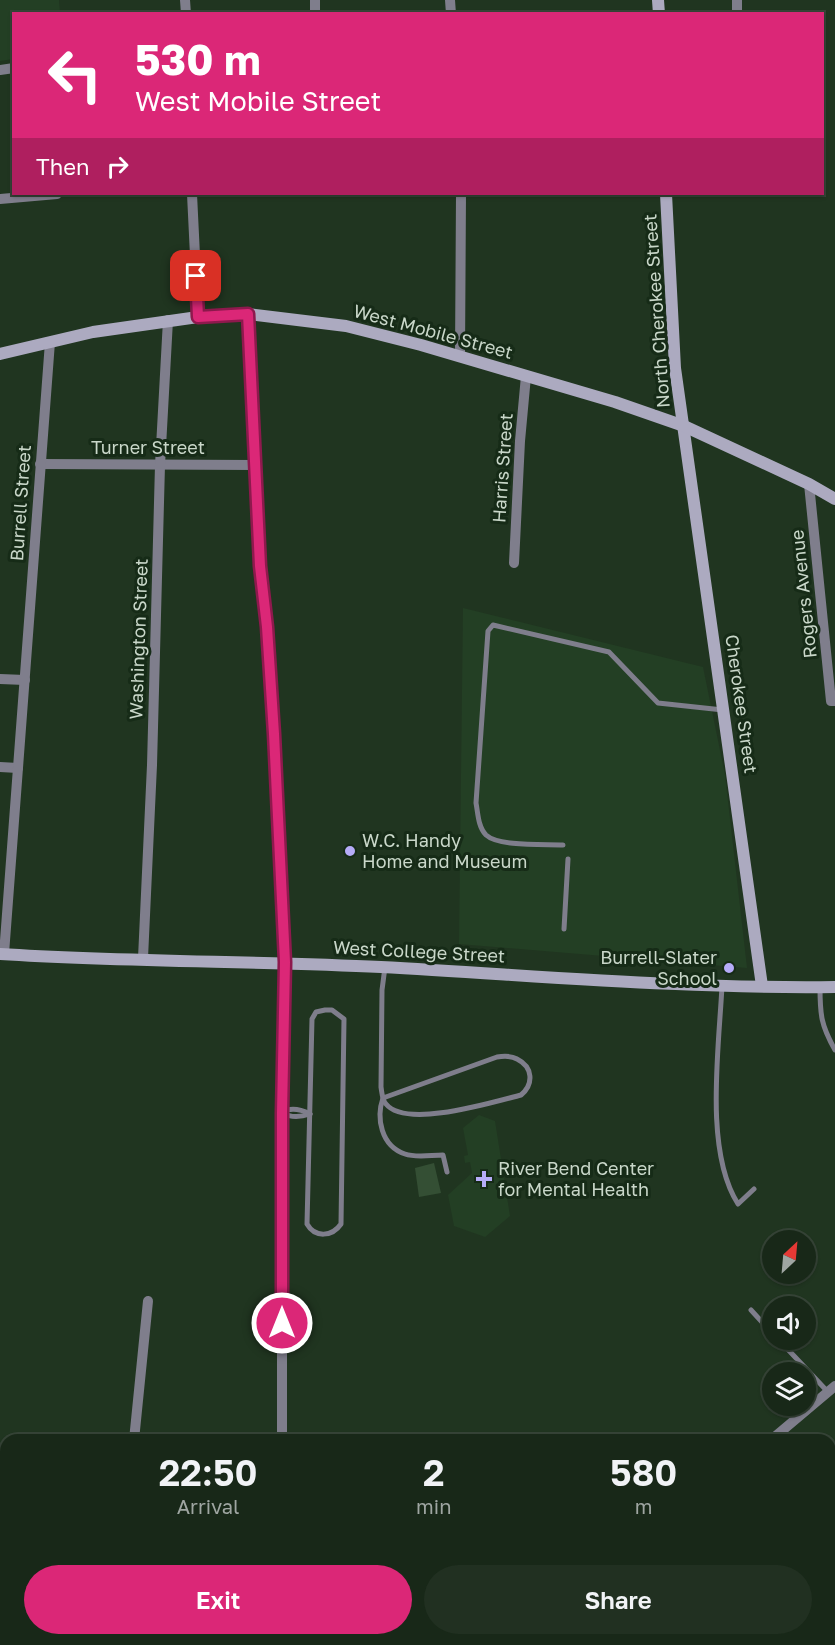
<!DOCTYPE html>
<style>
:root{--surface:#182818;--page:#213021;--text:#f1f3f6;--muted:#9fa6a2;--line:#364437;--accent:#db2777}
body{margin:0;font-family:"Golos Text",sans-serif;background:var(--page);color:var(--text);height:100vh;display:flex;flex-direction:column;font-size:22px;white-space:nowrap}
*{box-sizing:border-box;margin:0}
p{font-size:20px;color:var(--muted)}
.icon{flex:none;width:33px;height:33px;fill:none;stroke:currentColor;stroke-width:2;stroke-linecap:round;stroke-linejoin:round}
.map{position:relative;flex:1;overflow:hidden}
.side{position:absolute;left:0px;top:1434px;width:836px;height:212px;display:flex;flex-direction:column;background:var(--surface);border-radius:18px 18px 0 0;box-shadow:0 2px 4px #0004,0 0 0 2px var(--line)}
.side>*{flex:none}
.banner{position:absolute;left:12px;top:12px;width:812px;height:183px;border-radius:0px;box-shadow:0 2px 4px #0004,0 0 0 2px var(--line);background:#db2777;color:#fff;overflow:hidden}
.needle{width:39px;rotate:26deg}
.buttons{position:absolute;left:762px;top:1230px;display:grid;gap:12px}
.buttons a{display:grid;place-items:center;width:54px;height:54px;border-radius:50%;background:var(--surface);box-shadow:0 2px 4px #0004,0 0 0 2px var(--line);font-size:30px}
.pin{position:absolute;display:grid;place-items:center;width:51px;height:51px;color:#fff;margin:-26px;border-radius:12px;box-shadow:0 3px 9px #0006}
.me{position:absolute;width:66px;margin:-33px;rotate:0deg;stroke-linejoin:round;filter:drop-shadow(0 0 4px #0008)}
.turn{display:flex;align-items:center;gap:21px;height:126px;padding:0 24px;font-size:27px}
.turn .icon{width:78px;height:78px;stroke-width:2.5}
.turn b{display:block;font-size:42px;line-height:51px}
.then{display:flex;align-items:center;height:57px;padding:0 24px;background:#0003;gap:12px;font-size:22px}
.eta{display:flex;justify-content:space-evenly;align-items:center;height:102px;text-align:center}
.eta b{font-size:36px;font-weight:600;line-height:42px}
.primary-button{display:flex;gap:12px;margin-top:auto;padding:12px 24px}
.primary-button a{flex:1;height:69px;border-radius:36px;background:var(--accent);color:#fff;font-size:24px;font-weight:600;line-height:69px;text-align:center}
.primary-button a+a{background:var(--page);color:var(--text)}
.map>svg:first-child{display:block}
</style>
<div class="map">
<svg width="835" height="1645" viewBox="0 0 835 1645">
<rect width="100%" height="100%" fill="#203520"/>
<g fill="#233f24">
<polygon points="0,0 59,0 60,13 14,14 13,59 0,61"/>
<polygon points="463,608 703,667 725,775 747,968 459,944"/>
<polygon points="479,1115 495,1121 510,1216 485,1237 454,1226 448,1195 472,1173 470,1162 465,1163 464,1156 468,1155 463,1128"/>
</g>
<polygon fill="#344f34" points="434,1163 441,1193 419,1197 415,1168"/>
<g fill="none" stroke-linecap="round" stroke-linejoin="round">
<g stroke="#7f7e8c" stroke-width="5">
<path d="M563 845C545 844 499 847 486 835 478 827 478 813 476 803L488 631 493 625 609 652 658 703 723 710"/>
<polyline points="564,929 568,859"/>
<path d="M722 986C719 1048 704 1151 738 1204L754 1189"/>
<path d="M820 987C820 1015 821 1025 835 1050"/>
<path d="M325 1010H332L344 1019 341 1224C332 1237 315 1238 307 1224L312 1019 316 1012Z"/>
<path d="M383 1098 497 1057C503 1056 510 1055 517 1059 533 1067 534 1084 521 1095 493 1102 406 1129 386 1104 382 1100 382 1093 381 1087L382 990 385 967"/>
<path d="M383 1098C376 1118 381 1146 405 1154 416 1158 431 1155 443 1155L447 1172"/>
<path d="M283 1112C291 1107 302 1110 310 1114"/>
<path d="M283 1113C291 1118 301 1117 310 1114"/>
<polyline points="751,1310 772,1333"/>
<polyline points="779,1340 828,1392"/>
</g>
<g stroke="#7f7e8c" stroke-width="10">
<polyline points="185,0 186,14"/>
<polyline points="315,0 315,14"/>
<polyline points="450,0 451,14"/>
<polyline points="737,14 737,0"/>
<polyline points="0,70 14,68"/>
<polyline points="192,194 198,317"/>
<polyline points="0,199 57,194"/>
<polyline points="248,314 260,566 267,627 285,962 282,1113 282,1440"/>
<polyline points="460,356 461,194"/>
<polyline points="40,464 255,465"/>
<polyline points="809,484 831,701 835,701"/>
<polyline points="514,563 520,441 526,376"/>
<polyline points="0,679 25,680"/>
<polyline points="0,767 18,768"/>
<polyline points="4,954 50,342"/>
<polyline points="143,958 152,765 160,465 168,320"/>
<polyline points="134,1440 148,1301"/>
<polyline points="771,1440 835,1386"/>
<polyline points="0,1622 6,1621"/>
<polyline points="469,1640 470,1645"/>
<polyline points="748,1640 749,1645"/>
</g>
<g stroke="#acaac0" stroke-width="12">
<polyline points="658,0 659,14"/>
<polyline points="666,194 675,368 762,986"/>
<polyline points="0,354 93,332 198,317 248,314 346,326 421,345 615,402 684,426 809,484 835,499"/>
<path d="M0 954C127 962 254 961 381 967 532 975 684 989 835 987"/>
</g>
</g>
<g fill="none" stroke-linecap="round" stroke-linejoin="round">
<defs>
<polyline id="route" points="196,276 198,317 248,314 260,566 267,627 274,734 285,962 282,1113 282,1323"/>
</defs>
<use href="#route" stroke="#8e194d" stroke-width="15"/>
<use href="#route" stroke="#db2777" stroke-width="10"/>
</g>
<g fill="#b6acf8" stroke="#162b17" stroke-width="2">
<circle cx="350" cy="851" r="6"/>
<circle cx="729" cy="968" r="6"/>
<path d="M481 1170h6v6h6v6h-6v6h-6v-6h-6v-6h6z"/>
</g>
<g text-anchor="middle" stroke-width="6" stroke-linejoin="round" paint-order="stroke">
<g font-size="18" fill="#c9d7c9" stroke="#162b17">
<text transform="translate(657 311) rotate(-94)" y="6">North Cherokee Street</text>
<text transform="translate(433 332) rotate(15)" y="6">West Mobile Street</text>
<text x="148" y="454">Turner Street</text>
<text transform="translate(503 468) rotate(-86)" y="6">Harris Street</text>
<text transform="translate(21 503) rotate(-86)" y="6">Burrell Street</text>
<text transform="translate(804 594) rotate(-96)" y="6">Rogers Avenue</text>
<text transform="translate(139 639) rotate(-88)" y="6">Washington Street</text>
<text transform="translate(741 704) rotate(82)" y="6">Cherokee Street</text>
<text transform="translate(419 952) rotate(3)" y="6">West College Street</text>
</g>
<g font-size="18" fill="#c9d7c9" stroke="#162b17" text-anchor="start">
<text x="362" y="847">W.C. Handy<tspan x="362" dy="21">Home and Museum</tspan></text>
<text x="717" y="964" text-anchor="end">Burrell-Slater<tspan x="717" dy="21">School</tspan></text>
<text x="498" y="1175">River Bend Center<tspan x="498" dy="21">for Mental Health</tspan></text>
</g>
</g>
</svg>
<div class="buttons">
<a><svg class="needle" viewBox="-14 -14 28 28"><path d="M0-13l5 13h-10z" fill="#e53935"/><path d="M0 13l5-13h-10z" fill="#9fa6a2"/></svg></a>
<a><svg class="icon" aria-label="sound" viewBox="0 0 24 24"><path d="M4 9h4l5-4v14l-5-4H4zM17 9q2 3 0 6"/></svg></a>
<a><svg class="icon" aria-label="layers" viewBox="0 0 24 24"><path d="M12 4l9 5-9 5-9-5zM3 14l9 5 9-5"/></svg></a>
</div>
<div class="pin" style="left:196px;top:276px;background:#d93025"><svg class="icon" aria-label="arrive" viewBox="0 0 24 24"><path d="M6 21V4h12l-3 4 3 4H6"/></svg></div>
<svg class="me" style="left:282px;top:1323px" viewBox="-20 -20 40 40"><circle r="17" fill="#db2777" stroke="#fff" stroke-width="3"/><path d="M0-11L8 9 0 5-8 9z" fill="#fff"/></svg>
<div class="banner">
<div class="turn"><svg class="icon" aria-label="left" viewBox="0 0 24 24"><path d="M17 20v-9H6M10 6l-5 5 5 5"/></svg><div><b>530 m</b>West Mobile Street</div></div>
<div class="then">Then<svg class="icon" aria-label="right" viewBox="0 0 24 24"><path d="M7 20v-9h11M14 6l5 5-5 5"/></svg></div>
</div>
<section class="side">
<div class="eta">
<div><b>22:50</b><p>Arrival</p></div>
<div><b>2</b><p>min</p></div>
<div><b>580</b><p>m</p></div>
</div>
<div class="primary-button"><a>Exit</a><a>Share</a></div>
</section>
</div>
